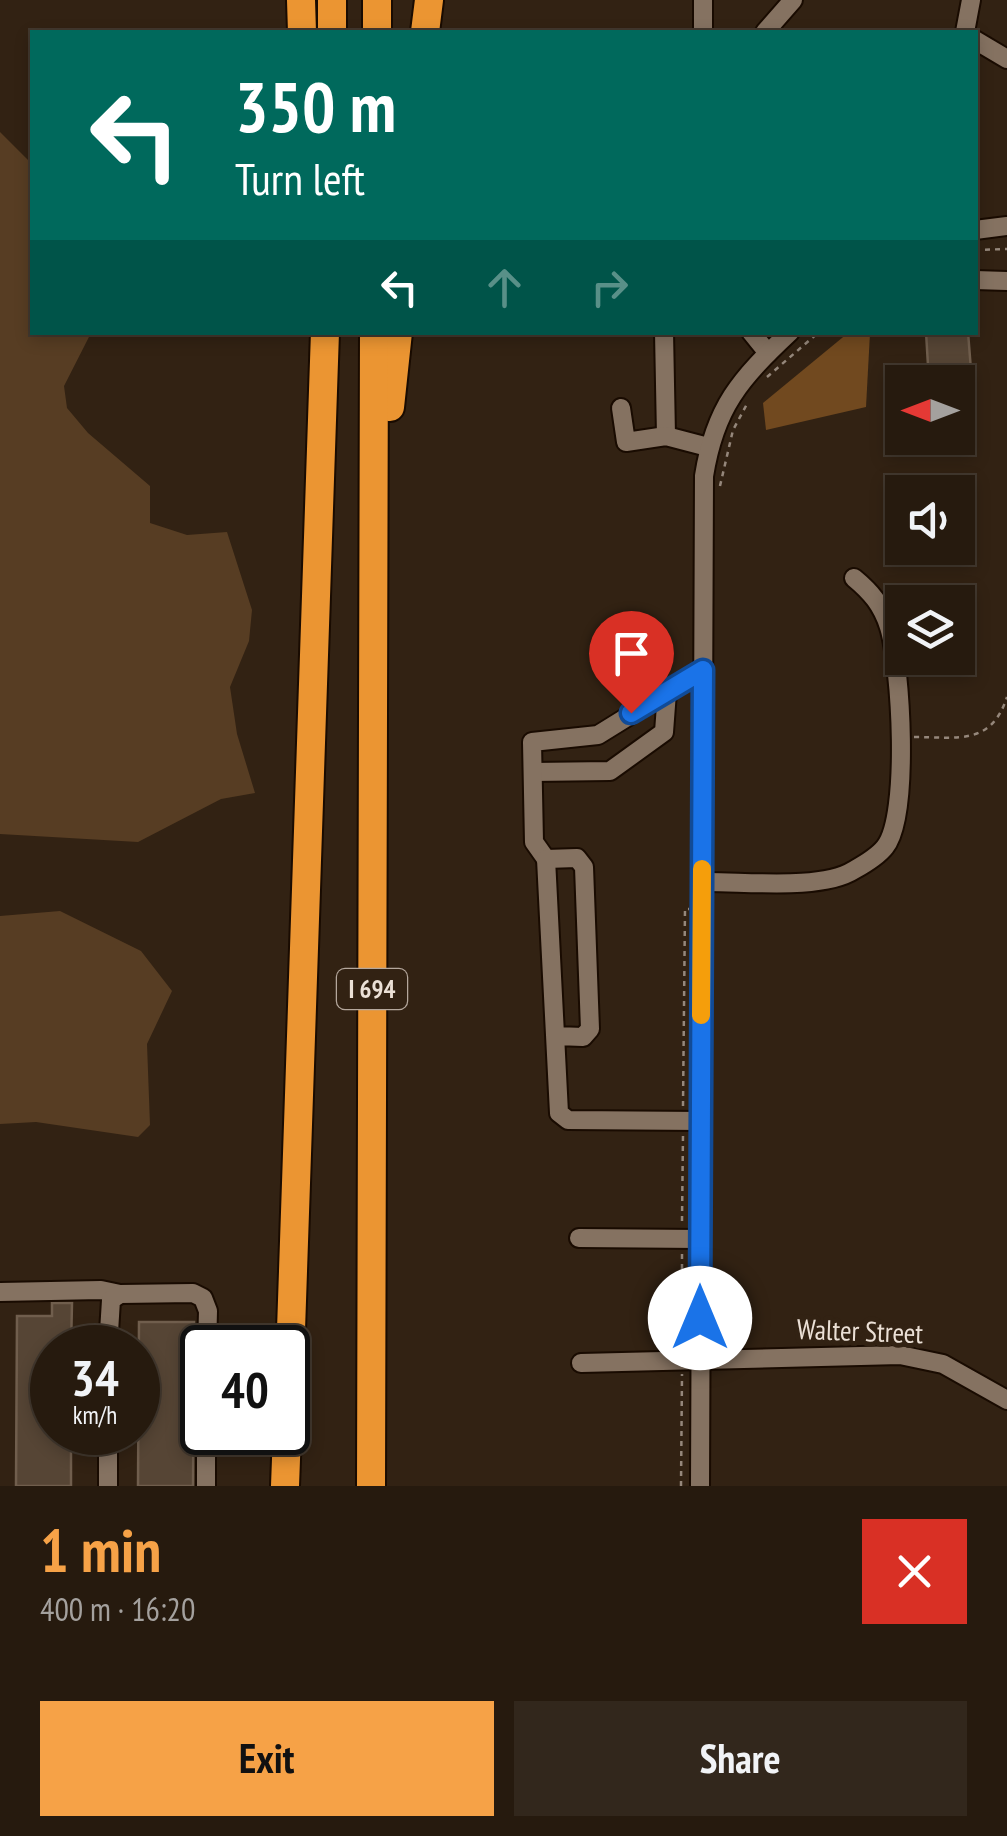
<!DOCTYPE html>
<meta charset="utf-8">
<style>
:root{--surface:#261a0e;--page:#32271c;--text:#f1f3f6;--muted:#a4a19e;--line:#42382e;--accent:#f6a247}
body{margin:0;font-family:"PT Sans Narrow",sans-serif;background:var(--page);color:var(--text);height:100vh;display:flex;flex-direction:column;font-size:38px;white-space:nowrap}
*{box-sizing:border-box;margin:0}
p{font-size:32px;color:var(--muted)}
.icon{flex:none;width:55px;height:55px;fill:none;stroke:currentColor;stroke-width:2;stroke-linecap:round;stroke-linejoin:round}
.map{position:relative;height:1486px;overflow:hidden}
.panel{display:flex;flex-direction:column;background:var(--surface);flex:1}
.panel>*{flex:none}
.top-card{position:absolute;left:30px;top:30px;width:948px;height:305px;border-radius:0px;box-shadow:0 5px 15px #0003,0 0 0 2px var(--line);background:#00695c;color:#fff;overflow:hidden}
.needle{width:65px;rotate:270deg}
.tools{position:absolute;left:885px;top:365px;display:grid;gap:20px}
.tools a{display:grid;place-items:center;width:90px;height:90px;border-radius:0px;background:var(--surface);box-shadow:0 5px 15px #0003,0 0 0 2px var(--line);font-size:50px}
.speed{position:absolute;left:30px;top:1325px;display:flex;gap:20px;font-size:50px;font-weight:700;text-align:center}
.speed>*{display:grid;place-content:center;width:130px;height:130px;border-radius:50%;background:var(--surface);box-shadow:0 5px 15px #0003,0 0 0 2px var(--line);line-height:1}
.speed small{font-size:25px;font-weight:400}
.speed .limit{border:5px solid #111;border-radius:15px;background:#fff;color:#111}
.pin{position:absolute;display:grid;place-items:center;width:85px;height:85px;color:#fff;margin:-102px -42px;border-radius:50% 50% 50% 0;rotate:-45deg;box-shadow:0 0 10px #0007}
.pin .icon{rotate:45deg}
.me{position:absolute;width:110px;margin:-55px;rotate:0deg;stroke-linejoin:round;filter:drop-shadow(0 0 8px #0008)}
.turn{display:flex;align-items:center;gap:35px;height:210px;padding:0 40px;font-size:45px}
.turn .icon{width:130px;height:130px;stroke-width:2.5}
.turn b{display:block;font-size:70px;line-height:85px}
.lanes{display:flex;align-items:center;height:95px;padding:0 40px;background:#0003;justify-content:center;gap:50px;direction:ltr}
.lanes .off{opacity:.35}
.round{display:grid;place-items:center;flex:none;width:105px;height:105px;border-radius:0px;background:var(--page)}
.headline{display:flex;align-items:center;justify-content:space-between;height:170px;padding:0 40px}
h1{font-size:60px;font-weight:800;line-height:75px;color:var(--accent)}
.cta{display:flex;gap:20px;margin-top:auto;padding:20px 40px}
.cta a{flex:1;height:115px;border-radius:0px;background:var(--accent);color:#111;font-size:40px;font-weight:800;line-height:115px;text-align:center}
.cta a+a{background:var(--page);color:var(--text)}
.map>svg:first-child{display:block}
</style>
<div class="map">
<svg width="1007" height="1486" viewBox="0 0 1007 1486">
<rect width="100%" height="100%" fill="#322213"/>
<g fill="#573d23">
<polygon points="0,132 32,164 32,332 91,333 64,386 67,408 88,433 150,486 150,523 187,535 227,532 252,610 249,641 230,687 237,734 255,793 221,799 138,842 0,834"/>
<polygon points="60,911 141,951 172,991 147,1044 150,1125 138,1137 36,1122 0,1124 0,916"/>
</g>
<polygon fill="#71491f" points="848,333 870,333 866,407 766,430 763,403"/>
<g fill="#564535" stroke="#705e4d" stroke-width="2.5">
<polygon points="926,332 968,332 975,421 958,422 958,382 929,382"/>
<polygon points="52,1303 72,1303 71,1348 52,1348 52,1432 71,1432 71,1486 16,1486 17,1316 52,1316"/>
<polygon points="139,1322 194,1322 193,1486 138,1486"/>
</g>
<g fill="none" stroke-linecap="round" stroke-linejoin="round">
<defs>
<g id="minor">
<polyline points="703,0 703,32"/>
<polyline points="765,32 793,0"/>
<polyline points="965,32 971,0"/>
<polyline points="975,40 1007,59"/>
<polyline points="975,230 1007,226"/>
<polyline points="975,280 1007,281"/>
<polyline points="664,332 666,436"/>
<polyline points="751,332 768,353"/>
<polyline points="621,408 626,442 666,436 708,447"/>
<polyline points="533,772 610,771 664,732 667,692"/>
<polyline points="546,859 534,842 532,742 598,735 703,670"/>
<path d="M702 882C742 881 821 891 854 870 863 865 878 856 885 847 910 816 901 666 889 627 882 605 871 592 854 578"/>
<polyline points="556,1036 583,1037 590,1029 584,867 577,858 546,859 559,1113 568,1120 701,1121"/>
<polyline points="579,1238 700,1239"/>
<polyline points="0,1292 101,1290 120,1294"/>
<polyline points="108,1348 111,1300 120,1294 193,1293 203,1298 208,1311 207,1348"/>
<polyline points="581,1363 900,1355 943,1364 1007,1400"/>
<polyline points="206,1432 206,1486"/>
<polyline points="108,1486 108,1432"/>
<path d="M700 1486 704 476C715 407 740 379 790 332"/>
</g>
<g id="highway">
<polyline points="301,0 302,32"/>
<polyline points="377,0 377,32"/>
<polyline points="332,32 332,0"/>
<polyline points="425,32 429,0"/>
<polyline points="390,407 398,332"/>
<polyline points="288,1418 325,332"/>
<polyline points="285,1486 287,1432"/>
<polyline points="371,1486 374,332"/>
</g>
</defs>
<use href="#minor" stroke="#190b01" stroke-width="22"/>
<use href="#highway" stroke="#190b01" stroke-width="32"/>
<g stroke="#95877b" stroke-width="2.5" stroke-dasharray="5 5" stroke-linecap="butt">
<polyline points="975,250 1007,249"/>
<polyline points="767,377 819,332"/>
<polyline points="720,486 733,430 747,404"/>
<path d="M914 737C958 737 991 746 1007 697"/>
<polyline points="683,1106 685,909 689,909"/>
<polyline points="682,1221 683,1134"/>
<polyline points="682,1254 682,1346"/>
<polyline points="681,1486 682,1374"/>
</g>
<use href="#minor" stroke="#857261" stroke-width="18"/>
<use href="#highway" stroke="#eb9532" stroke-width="28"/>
</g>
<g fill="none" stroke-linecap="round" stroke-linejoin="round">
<defs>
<polyline id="route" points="631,713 703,670 700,1318"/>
</defs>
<use href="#route" stroke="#114b97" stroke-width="25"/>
<use href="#route" stroke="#1a73e8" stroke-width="18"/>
<polyline stroke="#f59e0b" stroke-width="18" points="701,1015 702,869"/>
</g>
<g text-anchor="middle" stroke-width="10" stroke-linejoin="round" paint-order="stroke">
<rect fill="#322213" stroke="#b4a79c" stroke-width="2.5" x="337" y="969" width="70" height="40" rx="8"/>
<g font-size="25" font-weight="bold" fill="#ebe0d6">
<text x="372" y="998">I 694</text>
</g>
<g font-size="28" fill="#ebe0d6" stroke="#322213">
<text transform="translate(860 1331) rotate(2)" y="10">Walter Street</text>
</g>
</g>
</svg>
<div class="tools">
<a><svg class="needle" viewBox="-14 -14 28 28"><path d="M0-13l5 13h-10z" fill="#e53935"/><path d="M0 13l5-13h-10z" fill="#a4a19e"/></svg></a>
<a><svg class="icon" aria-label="sound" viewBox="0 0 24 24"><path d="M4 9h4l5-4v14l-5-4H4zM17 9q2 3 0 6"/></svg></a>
<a><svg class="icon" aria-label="layers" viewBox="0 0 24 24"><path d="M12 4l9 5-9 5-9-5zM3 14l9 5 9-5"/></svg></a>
</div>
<div class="speed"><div>34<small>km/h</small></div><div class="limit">40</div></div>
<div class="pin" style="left:631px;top:713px;background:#d93025"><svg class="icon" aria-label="arrive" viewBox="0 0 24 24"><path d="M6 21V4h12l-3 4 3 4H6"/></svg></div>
<svg class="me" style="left:700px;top:1318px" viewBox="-20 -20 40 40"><circle r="19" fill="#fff"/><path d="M0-13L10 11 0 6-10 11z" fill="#1a73e8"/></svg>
<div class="top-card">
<div class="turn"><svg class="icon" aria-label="left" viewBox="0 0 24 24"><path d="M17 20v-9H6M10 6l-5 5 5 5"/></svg><div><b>350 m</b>Turn left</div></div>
<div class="lanes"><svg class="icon" aria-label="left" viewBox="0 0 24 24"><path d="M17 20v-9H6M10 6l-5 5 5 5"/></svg><svg class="icon off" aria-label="ahead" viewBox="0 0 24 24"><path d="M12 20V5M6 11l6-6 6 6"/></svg><svg class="icon off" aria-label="right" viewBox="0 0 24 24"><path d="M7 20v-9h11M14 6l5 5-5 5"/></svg></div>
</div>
</div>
<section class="panel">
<div class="headline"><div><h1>1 min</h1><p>400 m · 16:20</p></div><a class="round" style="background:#d93025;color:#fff"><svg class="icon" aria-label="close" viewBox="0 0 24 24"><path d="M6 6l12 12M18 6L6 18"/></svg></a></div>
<div class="cta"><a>Exit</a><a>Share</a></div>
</section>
